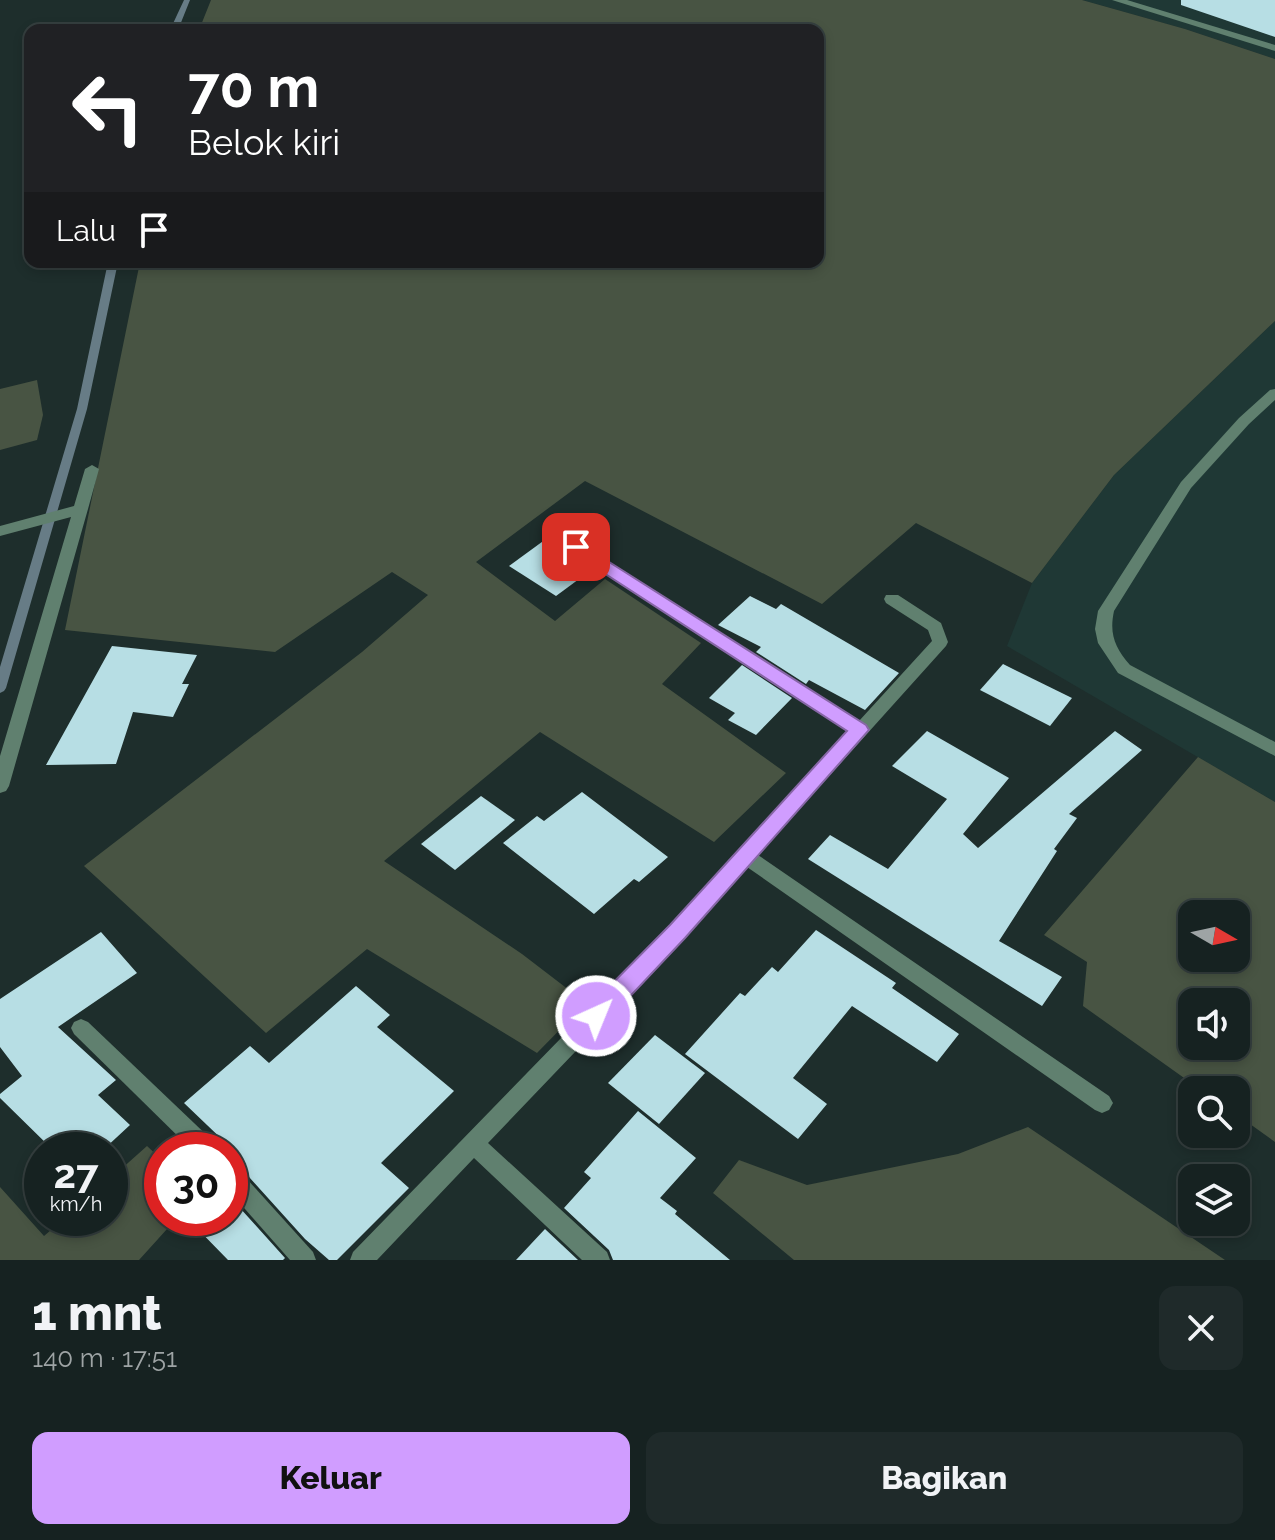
<!DOCTYPE html>
<html lang="id">
<meta charset="utf-8">
<style>
:root{--surface:#162221;--page:#1f2a2a;--text:#f1f3f6;--muted:#9ea4a5;--line:#353f3f;--accent:#d09dff}
body{margin:0;font-family:Raleway,sans-serif;background:var(--page);color:var(--text);height:100vh;display:flex;flex-direction:column;font-size:30px;white-space:nowrap}
*{box-sizing:border-box;margin:0}
p{font-size:26px;color:var(--muted)}
.icon{flex:none;width:44px;height:44px;fill:none;stroke:currentColor;stroke-width:2;stroke-linecap:round;stroke-linejoin:round}
.map{position:relative;height:1260px;overflow:hidden}
.side{display:flex;flex-direction:column;background:var(--surface);flex:1}
.side>*{flex:none}
.banner{position:absolute;left:24px;top:24px;width:800px;height:244px;border-radius:16px;box-shadow:0 4px 12px #0003,0 0 0 2px var(--line);background:#202124;color:#fff;overflow:hidden}
.needle{width:52px;rotate:99deg}
.tools{position:absolute;left:1178px;top:900px;display:grid;gap:16px}
.tools a{display:grid;place-items:center;width:72px;height:72px;border-radius:16px;background:var(--surface);box-shadow:0 4px 12px #0003,0 0 0 2px var(--line);font-size:40px}
.speed{position:absolute;left:24px;top:1132px;display:flex;gap:16px;font-size:40px;font-weight:700;text-align:center}
.speed>*{display:grid;place-content:center;width:104px;height:104px;border-radius:50%;background:var(--surface);box-shadow:0 4px 12px #0003,0 0 0 2px var(--line);line-height:1}
.speed small{font-size:20px;font-weight:400}
.speed .limit{border:12px solid #d22;background:#fff;color:#111}
.pin{position:absolute;display:grid;place-items:center;width:68px;height:68px;color:#fff;margin:-34px;border-radius:16px;box-shadow:0 4px 12px #0006}
.me{position:absolute;width:88px;margin:-44px;rotate:44deg;stroke-linejoin:round;filter:drop-shadow(0 0 6px #0008)}
.turn{display:flex;align-items:center;gap:28px;height:168px;padding:0 32px;font-size:36px}
.turn .icon{width:104px;height:104px;stroke-width:2.5}
.turn b{display:block;font-size:56px;line-height:68px}
.then{display:flex;align-items:center;height:76px;padding:0 32px;background:#0003;gap:16px;font-size:30px}
.round{display:grid;place-items:center;flex:none;width:84px;height:84px;border-radius:16px;background:var(--page)}
.summary{display:flex;align-items:center;justify-content:space-between;height:136px;padding:0 32px}
h1{font-size:48px;font-weight:800;line-height:60px}
.button{display:flex;gap:16px;margin-top:auto;padding:16px 32px}
.button a{flex:1;height:92px;border-radius:16px;background:var(--accent);color:#111;font-size:32px;font-weight:800;line-height:92px;text-align:center}
.button a+a{background:var(--page);color:var(--text)}
.map>svg:first-child{display:block}
</style>
<div class="map">
<svg width="1275" height="1260" viewBox="0 0 1275 1260">
<rect width="100%" height="100%" fill="#1e2e2c"/>
<g fill="#1f3835">
<polygon points="1082,0 1275,0 1275,59 1185,29"/>
<polygon points="1275,321 1275,802 1007,646 1032,583 1114,475"/>
</g>
<g fill="#485443" fill-rule="evenodd">
<polygon points="211,0 1082,0 1185,29 1275,59 1275,321 1114,475 1032,583 916,523 822,604 585,481 476,562 555,621 605,579 701,643 662,684 786,773 714,842 540,732 384,861 522,954 586,1003 537,1053 367,949 266,1033 84,866 362,652 428,595 392,572 275,652 65,630 140,262 818,262 818,30 199,30"/>
<polygon points="37,380 43,415 37,440 0,450 0,389"/>
<path d="M1198 757 1275 802V1142L1236 1114V1090H1201L1083 1006 1087 962 1044 935ZM1236 914V958H1192V914ZM1236 1002V1046H1192V1002Z"/>
<polygon points="1028,1127 1225,1260 794,1260 713,1193 739,1160 807,1185 958,1154"/>
<polygon points="147,1146 162,1160 162,1218 177,1218 139,1260 0,1260 0,1187 44,1236 65,1218 110,1218 110,1179"/>
</g>
<g fill="none" stroke-linecap="round" stroke-linejoin="round">
<g fill="#677c86" fill-rule="evenodd">
<polygon points="184,0 190,0 178,30 170,30"/>
<polygon points="108,262 118,262 87,409 6,688 4,691 0,693 0,667 77,409"/>
</g>
</g>
<g fill="#b7dee4">
<polygon points="1181,0 1275,0 1275,37 1181,5"/>
<polygon points="546,539 594,568 556,596 509,566"/>
<polygon points="750,596 776,609 781,604 899,673 865,710 809,680 806,684 756,652 761,647 718,625"/>
<polygon points="112,646 197,655 182,684 189,684 173,717 133,712 116,764 46,765"/>
<polygon points="1003,664 1072,698 1050,726 980,690"/>
<polygon points="742,665 792,698 756,735 728,720 735,713 709,698"/>
<polygon points="927,731 1009,778 963,834 978,848 1115,731 1142,750 1069,814 1077,818 1054,849 1057,851 999,941 1062,977 1042,1006 808,859 830,835 888,869 947,799 892,766"/>
<polygon points="582,792 668,857 639,882 634,879 594,914 503,843 537,816 544,821"/>
<polygon points="481,796 515,820 455,870 421,844"/>
<polygon points="816,930 896,983 892,988 959,1034 937,1062 852,1006 793,1078 827,1104 798,1139 685,1054 740,993 745,996 772,967 778,972"/>
<polygon points="101,932 137,973 58,1027 116,1080 98,1095 130,1125 103,1150 53,1150 0,1098 0,1094 22,1076 0,1047 0,999"/>
<polygon points="356,986 390,1015 377,1027 454,1091 381,1163 409,1188 337,1260 329,1260 305,1239 240,1167 230,1163 230,1147 184,1103 250,1046 269,1063"/>
<polygon points="655,1035 705,1073 659,1124 608,1083"/>
<polygon points="638,1111 696,1158 660,1198 677,1211 675,1214 730,1260 613,1260 609,1250 564,1208 591,1178 584,1172"/>
<polygon points="230,1197 285,1258 283,1260 228,1260 187,1218 230,1218"/>
<polygon points="545,1229 578,1260 516,1260"/>
</g>
<g fill="none" stroke-linecap="round" stroke-linejoin="round">
<g fill="#60806f" fill-rule="evenodd">
<polygon points="1112,0 1127,0 1275,45 1275,51"/>
<path d="M1275 389V400L1249 424 1191 488 1114 611C1109 634 1115 648 1130 665L1275 742V756L1118 673 1098 643 1095 629 1098 611 1181 482 1239 418 1270 390Z"/>
</g>
<g fill="#60806f" fill-rule="evenodd">
<polygon points="92,465 99,469 88,509 9,786 6,791 0,793 0,756 71,517 0,536 0,526 74,506 85,469"/>
<polygon points="550,525 859,721 932,641 928,630 886,603 884,599 886,595 898,595 941,623 948,642 946,646 758,855 1109,1096 1113,1103 1109,1110 1102,1113 1095,1110 747,867 684,938 488,1143 607,1252 610,1260 582,1260 474,1158 377,1260 350,1260 353,1252 670,926 849,731 545,533 543,530 545,527"/>
<polygon points="81,1019 88,1022 215,1143 218,1150 192,1150 74,1034 71,1028 74,1022"/>
<polygon points="230,1166 238,1169 313,1252 316,1260 290,1260 230,1192"/>
</g>
</g>
<polygon fill="#d09dff" stroke="#8766a6" stroke-width="2" points="576,541 866,725 869,730 685,938 604,1024 596,1026 587,1024 584,1016 587,1009 670,925 847,731 570,551 567,547 570,543"/>
</svg>
<div class="tools">
<a><svg class="needle" viewBox="-14 -14 28 28"><path d="M0-13l5 13h-10z" fill="#e53935"/><path d="M0 13l5-13h-10z" fill="#9ea4a5"/></svg></a>
<a><svg class="icon" aria-label="sound" viewBox="0 0 24 24"><path d="M4 9h4l5-4v14l-5-4H4zM17 9q2 3 0 6"/></svg></a>
<a><svg class="icon" aria-label="search" viewBox="0 0 24 24"><circle cx="10" cy="10" r="6"/><path d="M15 15l6 6"/></svg></a>
<a><svg class="icon" aria-label="layers" viewBox="0 0 24 24"><path d="M12 4l9 5-9 5-9-5zM3 14l9 5 9-5"/></svg></a>
</div>
<div class="speed"><div>27<small>km/h</small></div><div class="limit">30</div></div>
<div class="pin" style="left:576px;top:547px;background:#d93025"><svg class="icon" aria-label="arrive" viewBox="0 0 24 24"><path d="M6 21V4h12l-3 4 3 4H6"/></svg></div>
<svg class="me" style="left:596px;top:1016px" viewBox="-20 -20 40 40"><circle r="17" fill="#d09dff" stroke="#fff" stroke-width="3"/><path d="M0-11L8 9 0 5-8 9z" fill="#fff"/></svg>
<div class="banner">
<div class="turn"><svg class="icon" aria-label="left" viewBox="0 0 24 24"><path d="M17 20v-9H6M10 6l-5 5 5 5"/></svg><div><b>70 m</b>Belok kiri</div></div>
<div class="then">Lalu<svg class="icon" aria-label="arrive" viewBox="0 0 24 24"><path d="M6 21V4h12l-3 4 3 4H6"/></svg></div>
</div>
</div>
<section class="side">
<div class="summary"><div><h1>1 mnt</h1><p>140 m · 17:51</p></div><a class="round"><svg class="icon" aria-label="close" viewBox="0 0 24 24"><path d="M6 6l12 12M18 6L6 18"/></svg></a></div>
<div class="button"><a>Keluar</a><a>Bagikan</a></div>
</section>
